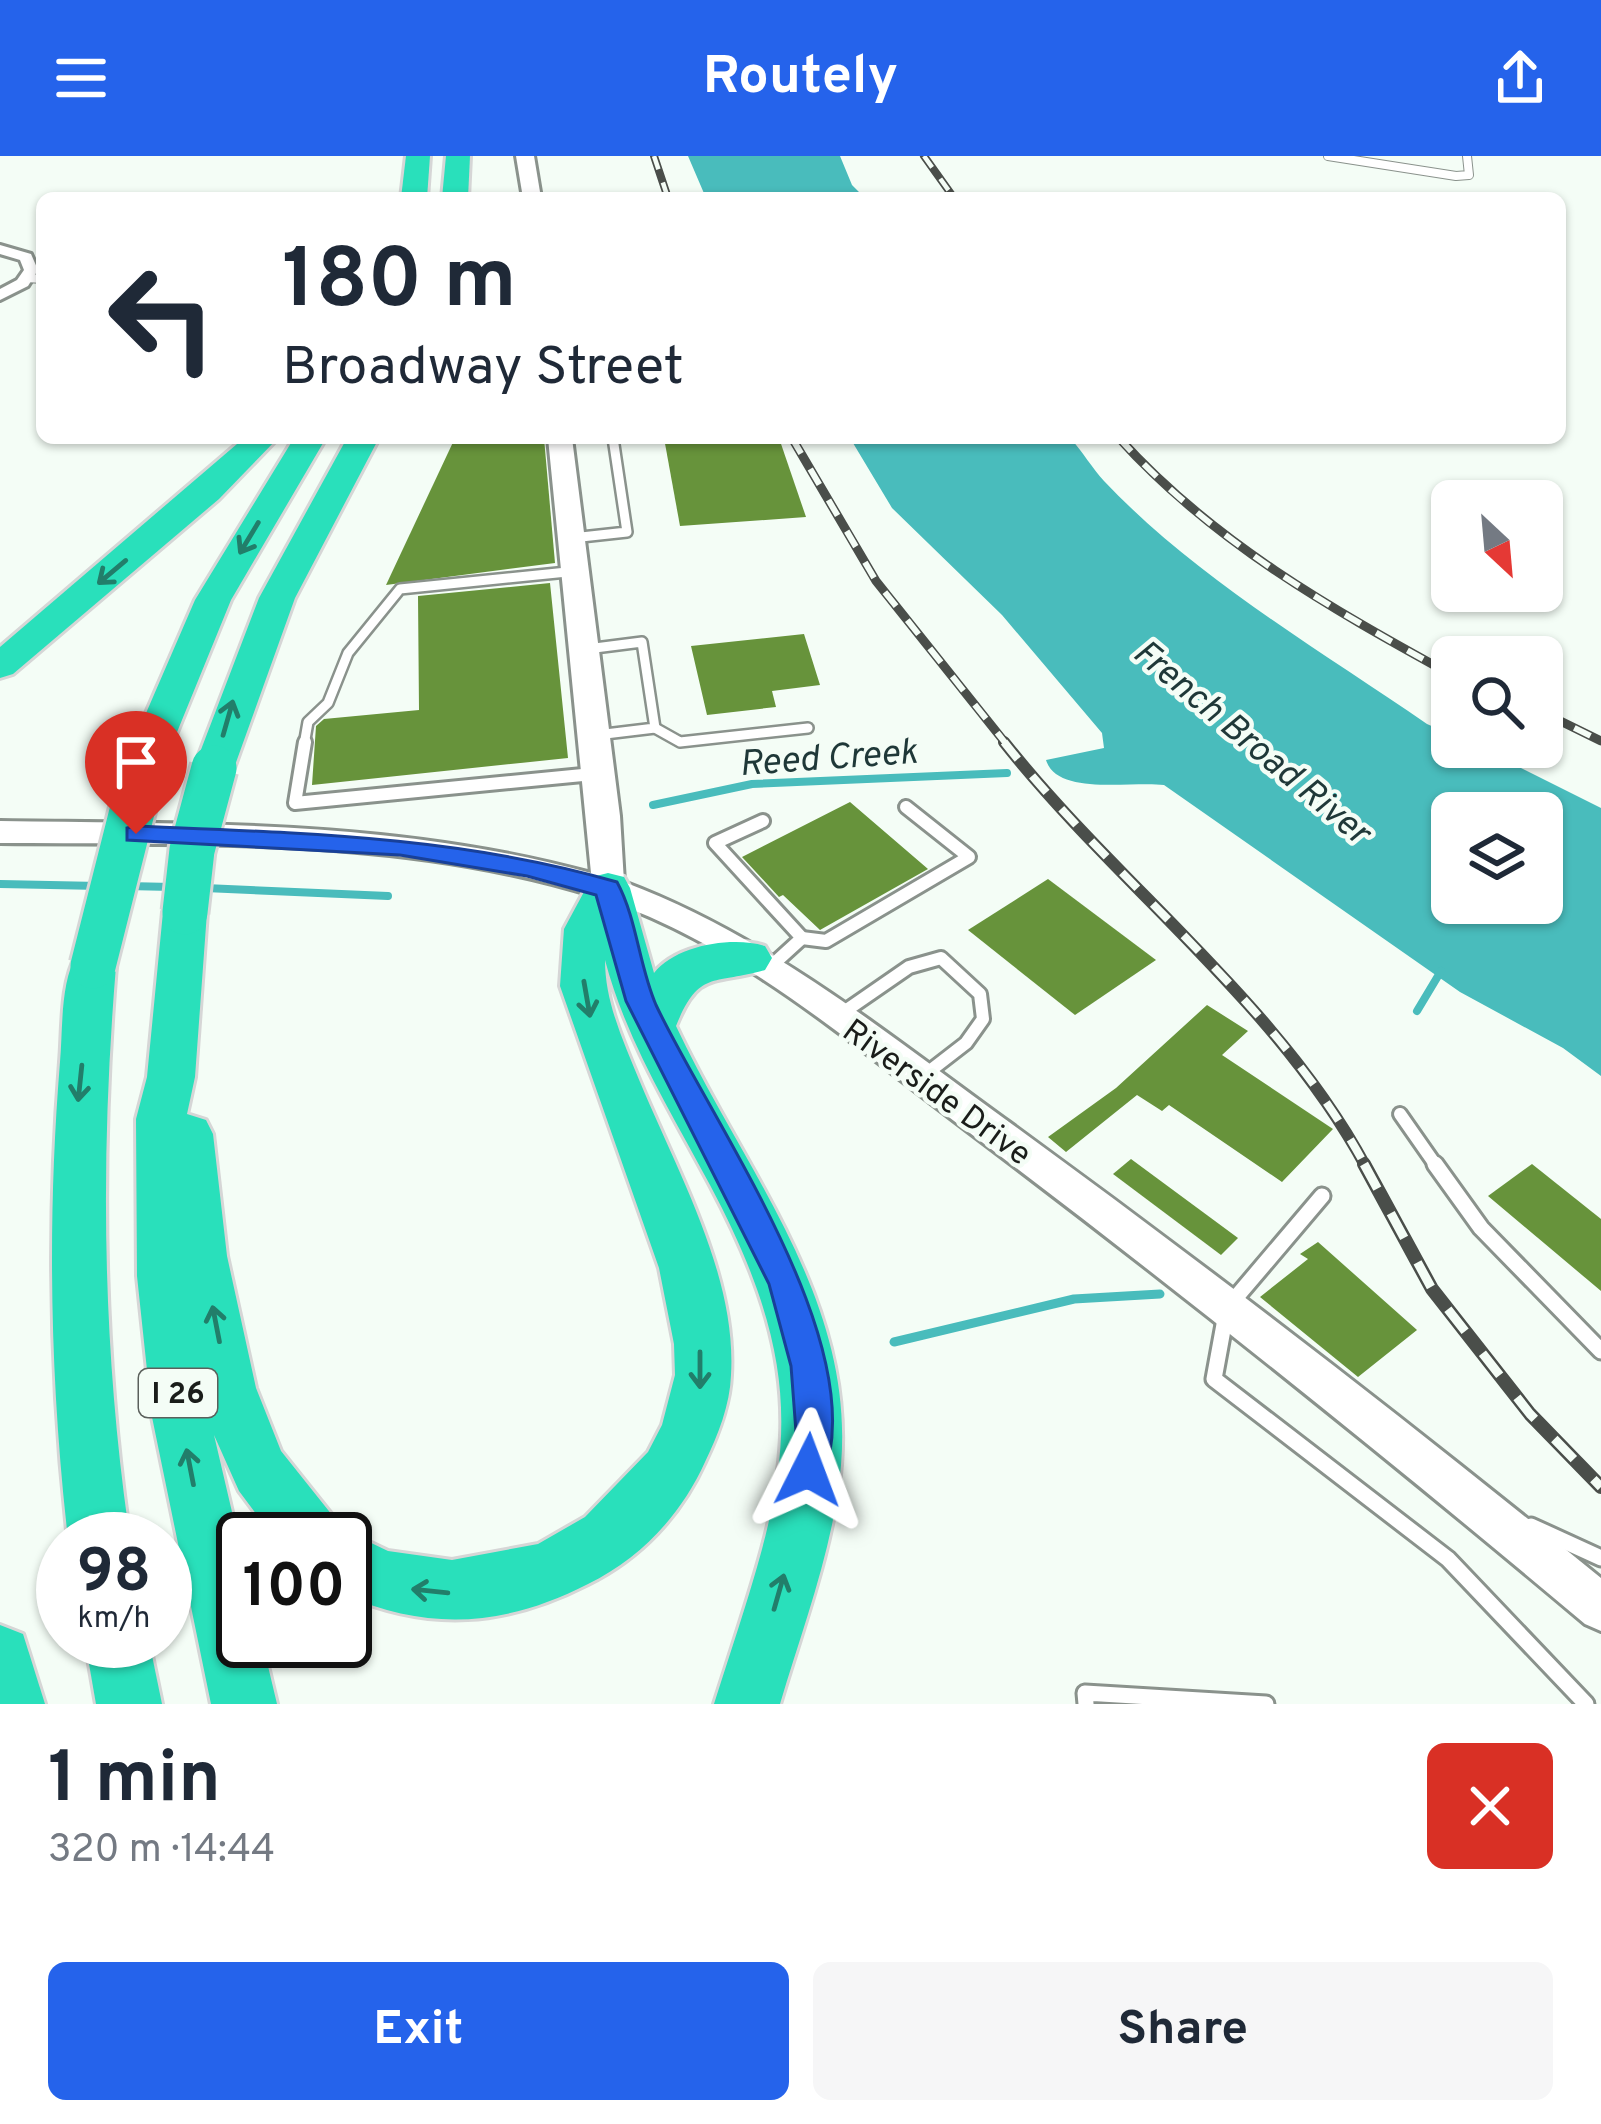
<!DOCTYPE html>
<meta charset="utf-8">
<style>
:root{--surface:#fff;--page:#f6f6f7;--text:#1f2937;--muted:#747a83;--accent:#2563eb}
body{margin:0;font-family:Overpass,sans-serif;background:var(--page);color:var(--text);height:100vh;display:flex;flex-direction:column;font-size:45px;white-space:nowrap}
*{box-sizing:border-box;margin:0}
p{font-size:39px;color:var(--muted)}
.icon{flex:none;width:66px;height:66px;fill:none;stroke:currentColor;stroke-width:2;stroke-linecap:round;stroke-linejoin:round}
.map{position:relative;height:1548px;overflow:hidden}
.side{display:flex;flex-direction:column;background:var(--surface);flex:1}
.side>*{flex:none}
.guide{position:absolute;left:36px;top:36px;width:1530px;height:252px;border-radius:18px;box-shadow:0 3px 9px #0004;background:#fff;color:var(--text);overflow:hidden}
.needle{width:78px;rotate:154deg}
.controls{position:absolute;left:1431px;top:324px;display:grid;gap:24px}
.controls a{display:grid;place-items:center;width:132px;height:132px;border-radius:18px;background:var(--surface);box-shadow:0 3px 9px #0004;font-size:60px}
.speed{position:absolute;left:36px;top:1356px;display:flex;gap:24px;font-size:60px;font-weight:700;text-align:center}
.speed>*{display:grid;place-content:center;width:156px;height:156px;border-radius:50%;background:var(--surface);box-shadow:0 3px 9px #0004;line-height:1}
.speed small{font-size:30px;font-weight:400}
.speed .limit{border:6px solid #111;border-radius:18px;background:#fff;color:#111}
.pin{position:absolute;display:grid;place-items:center;width:102px;height:102px;color:#fff;margin:-123px -51px;border-radius:50% 50% 50% 0;rotate:-45deg;box-shadow:0 0 12px #0007}
.pin .icon{rotate:45deg}
.me{position:absolute;width:132px;margin:-66px;rotate:3deg;stroke-linejoin:round;filter:drop-shadow(0 0 9px #0008)}
.turn{display:flex;align-items:center;gap:42px;height:252px;padding:0 48px;font-size:54px}
.turn .icon{width:156px;height:156px;stroke-width:2.5}
.turn b{display:block;font-size:84px;line-height:102px}
.round{display:grid;place-items:center;flex:none;width:126px;height:126px;border-radius:18px;background:var(--page)}
.summary{display:flex;align-items:center;justify-content:space-between;height:204px;padding:0 48px}
h1{font-size:72px;font-weight:700;line-height:90px}
.primary-button{display:flex;gap:24px;margin-top:auto;padding:24px 48px}
.primary-button a{flex:1;height:138px;border-radius:18px;background:var(--accent);color:#fff;font-size:48px;font-weight:700;line-height:138px;text-align:center}
.primary-button a+a{background:var(--page);color:var(--text)}
header{display:flex;justify-content:space-between;align-items:center;height:156px;padding:0 48px;background:var(--accent);color:#fff;font-size:54px;font-weight:700}
.map>svg:first-child{display:block}
</style>
<header><svg class="icon" aria-label="menu" viewBox="0 0 24 24"><path d="M4 6h16M4 12h16M4 18h16"/></svg>Routely<svg class="icon" aria-label="share" viewBox="0 0 24 24"><path d="M12 15V3M7 8l5-5 5 5M5 13v7h14v-7"/></svg></header>
<div class="map">
<svg width="1601" height="1548" viewBox="0 0 1601 1548">
<rect width="100%" height="100%" fill="#f4fdf6"/>
<g fill="#49bcbc" fill-rule="evenodd">
<polygon points="688,0 840,0 852,29 865,42 706,42"/>
<path d="M850 282H1070C1083 296 1092 312 1104 325 1196 422 1318 493 1427 568L1452 579V591H1479L1601 652V920L1563 892 1460 836 1164 629C1130 625 1057 640 1046 604L1104 592 1102 577 1002 459 892 352ZM1452 657H1542V747H1452Z"/>
</g>
<g fill="none" stroke-linecap="round" stroke-linejoin="round">
<g stroke="#49bcbc" stroke-width="8">
<polyline points="653,649 752,628 1007,617"/>
<polyline points="0,728 100,730"/>
<polyline points="127,730 172,731"/>
<polyline points="205,732 388,740"/>
<polyline points="1417,855 1441,815"/>
</g>
<polyline stroke="#49bcbc" stroke-width="9" points="894,1186 1074,1143 1160,1138"/>
</g>
<g fill="#67933b">
<polygon points="455,282 544,282 555,407 386,429"/>
<polygon points="664,282 779,282 806,361 680,370"/>
<polygon points="550,427 568,602 312,629 316,570 324,563 419,554 418,440"/>
<polygon points="804,478 820,529 772,535 776,551 707,559 691,490"/>
<polygon points="850,646 928,713 820,774 783,739 779,741 742,701"/>
<polygon points="1048,723 1156,804 1075,859 968,774"/>
<polygon points="1207,849 1248,875 1222,899 1333,973 1282,1026 1169,949 1162,955 1137,939 1066,996 1048,981 1116,932"/>
<polygon points="1131,1003 1238,1082 1221,1099 1113,1018"/>
<polygon points="1532,1008 1601,1063 1601,1135 1488,1040"/>
<polygon points="1318,1086 1417,1174 1358,1221 1260,1141 1308,1103 1300,1098"/>
</g>
<g fill="none" stroke-linecap="round" stroke-linejoin="round">
<defs>
<g id="service-far3">
<polyline points="1328,0 1456,20 1469,19 1467,0"/>
<polyline points="27,122 42,123"/>
</g>
<g id="service-far2">
<polyline points="572,382 627,376 613,282"/>
<polyline points="587,493 642,486 655,572 597,579"/>
<polyline points="655,572 680,586 808,572"/>
<polyline points="304,589 308,566 328,547 348,497 400,433 577,415"/>
</g>
<g id="service-far1">
<polyline points="305,586 295,647 593,618"/>
<polyline points="763,665 715,687 802,782 768,813"/>
<polyline points="802,782 826,785 969,701 906,651"/>
<polyline points="841,858 909,811 941,802 980,838 983,863 966,887 922,921"/>
<polyline points="1400,958 1437,1011"/>
</g>
<g id="service">
<polyline points="1435,1008 1481,1072 1601,1195"/>
<polyline points="1322,1040 1227,1152 1214,1223 1448,1403 1586,1548"/>
<polyline points="1531,1370 1601,1402"/>
<polyline points="1086,1548 1085,1537 1266,1548"/>
</g>
<polygon id="minor" points="0,89 31,98 38,114 28,130 0,144 0,133 17,124 24,114 20,104 0,98"/>
<g id="secondary">
<polygon points="516,0 534,0 541,42 523,42"/>
<path d="M548 282H572L620 660 624 726C768 780 886 877 1009 966 1211 1113 1408 1265 1601 1422V1475L1585 1468C1383 1298 1177 1133 966 974 850 887 734 784 594 740 403 680 197 689 0 687V665C199 668 398 664 591 717Z"/>
</g>
<g id="motorway">
<polygon points="406,0 430,0 427,42 401,42"/>
<polygon points="446,0 470,0 468,42 442,42"/>
<polygon points="244,282 278,282 219,343 13,518 0,522 0,491"/>
<polygon points="294,282 326,282 231,444 164,608 158,617 130,617 124,608 195,444"/>
<polygon points="347,282 379,282 295,442 234,612 228,621 200,621 194,612 259,442"/>
<path d="M608 717 624 721 630 732 654 817C676 789 733 780 765 790L772 802 765 814C714 829 699 813 676 870 742 1012 855 1142 841 1309 834 1391 803 1470 780 1548H714C783 1332 824 1243 710 1029 671 956 626 884 605 804 605 847 624 887 640 926 677 1015 737 1120 731 1219 730 1249 718 1279 705 1306 681 1359 641 1402 588 1428 506 1470 430 1476 345 1439V1383H275L239 1335 214 1279 243 1403V1485H262L277 1548H211L152 1261 137 1120 136 963 147 921 163 756 169 745 185 740 201 745 207 756 195 921 187 958 206 964 213 978 227 1100 256 1232 281 1295 344 1374 388 1395 452 1404 538 1388 585 1361 648 1296 662 1269 675 1219 674 1188 659 1112 560 830 564 773 592 721Z"/>
<path d="M93 793 109 798 116 810C100 1003 102 1191 130 1383H68C50 1224 47 1066 60 906 63 873 60 827 77 798Z"/>
<polygon points="0,1469 23,1478 45,1548 0,1548"/>
<polygon points="85,1485 149,1485 162,1548 96,1548"/>
</g>
</defs>
<use href="#service-far3" stroke="#8a928c" stroke-width="10"/>
<use href="#service-far2" stroke="#8a928c" stroke-width="14"/>
<use href="#service-far1" stroke="#8a928c" stroke-width="18"/>
<use href="#service" stroke="#8a928c" stroke-width="21"/>
<use href="#minor" stroke="#8a928c" stroke-width="6"/>
<use href="#secondary" stroke="#8a928c" stroke-width="6"/>
<use href="#motorway" stroke="#d6d6d6" stroke-width="6"/>
<use href="#service-far3" stroke="#fff" stroke-width="8"/>
<use href="#service-far2" stroke="#fff" stroke-width="9"/>
<use href="#service-far1" stroke="#fff" stroke-width="12"/>
<use href="#service" stroke="#fff" stroke-width="15"/>
<use href="#minor" fill="#fff" fill-rule="evenodd"/>
<use href="#secondary" fill="#fff" fill-rule="evenodd"/>
<use href="#motorway" fill="#29e0bb" fill-rule="evenodd"/>
<defs>
<g id="rail-far3">
<polyline points="654,0 668,42"/>
<polyline points="924,0 954,42"/>
</g>
<g id="rail-far2">
<polyline points="792,282 876,425 1007,589"/>
<path d="M1119 282C1213 386 1330 452 1452 519"/>
<polyline points="1542,556 1601,585"/>
</g>
<path id="rail-far1" d="M1004 586C1119 731 1278 847 1366 1011"/>
<polyline id="rail" points="1364,1008 1432,1133 1530,1258 1601,1331"/>
</defs>
<use href="#rail-far3" stroke="#4a4e4a" stroke-width="8"/>
<use href="#rail-far2" stroke="#4a4e4a" stroke-width="9"/>
<use href="#rail-far1" stroke="#4a4e4a" stroke-width="12"/>
<use href="#rail" stroke="#4a4e4a" stroke-width="14"/>
<use href="#rail-far3" stroke="#f4fdf6" stroke-width="4.5" stroke-dasharray="14" stroke-linecap="butt"/>
<use href="#rail-far2" stroke="#f4fdf6" stroke-width="6" stroke-dasharray="18" stroke-linecap="butt"/>
<use href="#rail-far1" stroke="#f4fdf6" stroke-width="8" stroke-dasharray="22" stroke-linecap="butt"/>
<use href="#rail" stroke="#f4fdf6" stroke-width="9" stroke-dasharray="28" stroke-linecap="butt"/>
<defs>
<g id="motorway-bridge">
<polyline points="185,756 192,694 214,612"/>
<polyline points="93,810 144,608"/>
</g>
</defs>
<use href="#motorway-bridge" stroke="#d6d6d6" stroke-width="51" stroke-linecap="butt"/>
<use href="#motorway-bridge" stroke="#29e0bb" stroke-width="45"/>
</g>
<defs><path id="oneway-shaft" d="M-6 0H5M1.5-3L5.5 0L1.5 3" fill="none" stroke-width="1.6" stroke-linecap="round" stroke-linejoin="round" transform="scale(3)"/></defs>
<g stroke="#227e6a">
<use href="#oneway-shaft" transform="translate(249 382) rotate(121)"/>
<use href="#oneway-shaft" transform="translate(112 416) rotate(140)"/>
<use href="#oneway-shaft" transform="translate(228 562) rotate(-74)"/>
<use href="#oneway-shaft" transform="translate(587 843) rotate(80)"/>
<use href="#oneway-shaft" transform="translate(80 927) rotate(96)"/>
<use href="#oneway-shaft" transform="translate(216 1168) rotate(-101)"/>
<use href="#oneway-shaft" transform="translate(700 1214) rotate(90)"/>
<use href="#oneway-shaft" transform="translate(190 1311) rotate(-101)"/>
<use href="#oneway-shaft" transform="translate(430 1435) rotate(-174)"/>
<use href="#oneway-shaft" transform="translate(779 1436) rotate(-74)"/>
</g>
<path fill="#2563eb" stroke="#184099" stroke-width="3" d="M136 670C299 677 459 680 617 726 637 763 639 810 656 849 711 966 878 1196 821 1326L808 1331 795 1326 790 1314 796 1276 791 1210 769 1128 626 845 596 739 527 720 400 699 127 684V672Z"/>
<g text-anchor="middle" stroke-width="9" stroke-linejoin="round" paint-order="stroke">
<rect fill="#f4fdf6" stroke="#5b605c" stroke-width="3" x="139" y="1213" width="78" height="48" rx="9"/>
<g font-size="30" font-weight="bold" fill="#1a1d1a">
<text x="178" y="1247">I 26</text>
</g>
<g font-size="33" fill="#1a1d1a" stroke="#f4fdf6">
<text transform="translate(938 935) rotate(36)" y="12">Riverside Drive</text>
</g>
<g font-size="36" font-style="italic" fill="#1f3838" stroke="#f4fdf6">
<text transform="translate(1253 585) rotate(40)" y="13">French Broad River</text>
<text transform="translate(828 600) rotate(-4)" y="13">Reed Creek</text>
</g>
</g>
</svg>
<div class="controls">
<a><svg class="needle" viewBox="-14 -14 28 28"><path d="M0-13l5 13h-10z" fill="#e53935"/><path d="M0 13l5-13h-10z" fill="#747a83"/></svg></a>
<a><svg class="icon" aria-label="search" viewBox="0 0 24 24"><circle cx="10" cy="10" r="6"/><path d="M15 15l6 6"/></svg></a>
<a><svg class="icon" aria-label="layers" viewBox="0 0 24 24"><path d="M12 4l9 5-9 5-9-5zM3 14l9 5 9-5"/></svg></a>
</div>
<div class="speed"><div>98<small>km/h</small></div><div class="limit">100</div></div>
<div class="pin" style="left:136px;top:678px;background:#d93025"><svg class="icon" aria-label="arrive" viewBox="0 0 24 24"><path d="M6 21V4h12l-3 4 3 4H6"/></svg></div>
<svg class="me" style="left:808px;top:1314px" viewBox="-20 -20 40 40"><path d="M0-17L14 15 0 8-14 15z" fill="#2563eb" stroke="#fff" stroke-width="4"/></svg>
<div class="guide">
<div class="turn"><svg class="icon" aria-label="left" viewBox="0 0 24 24"><path d="M17 20v-9H6M10 6l-5 5 5 5"/></svg><div><b>180 m</b>Broadway Street</div></div>
</div>
</div>
<section class="side">
<div class="summary"><div><h1>1 min</h1><p>320 m · 14:44</p></div><a class="round" style="background:#d93025;color:#fff"><svg class="icon" aria-label="close" viewBox="0 0 24 24"><path d="M6 6l12 12M18 6L6 18"/></svg></a></div>
<div class="primary-button"><a>Exit</a><a>Share</a></div>
</section>
